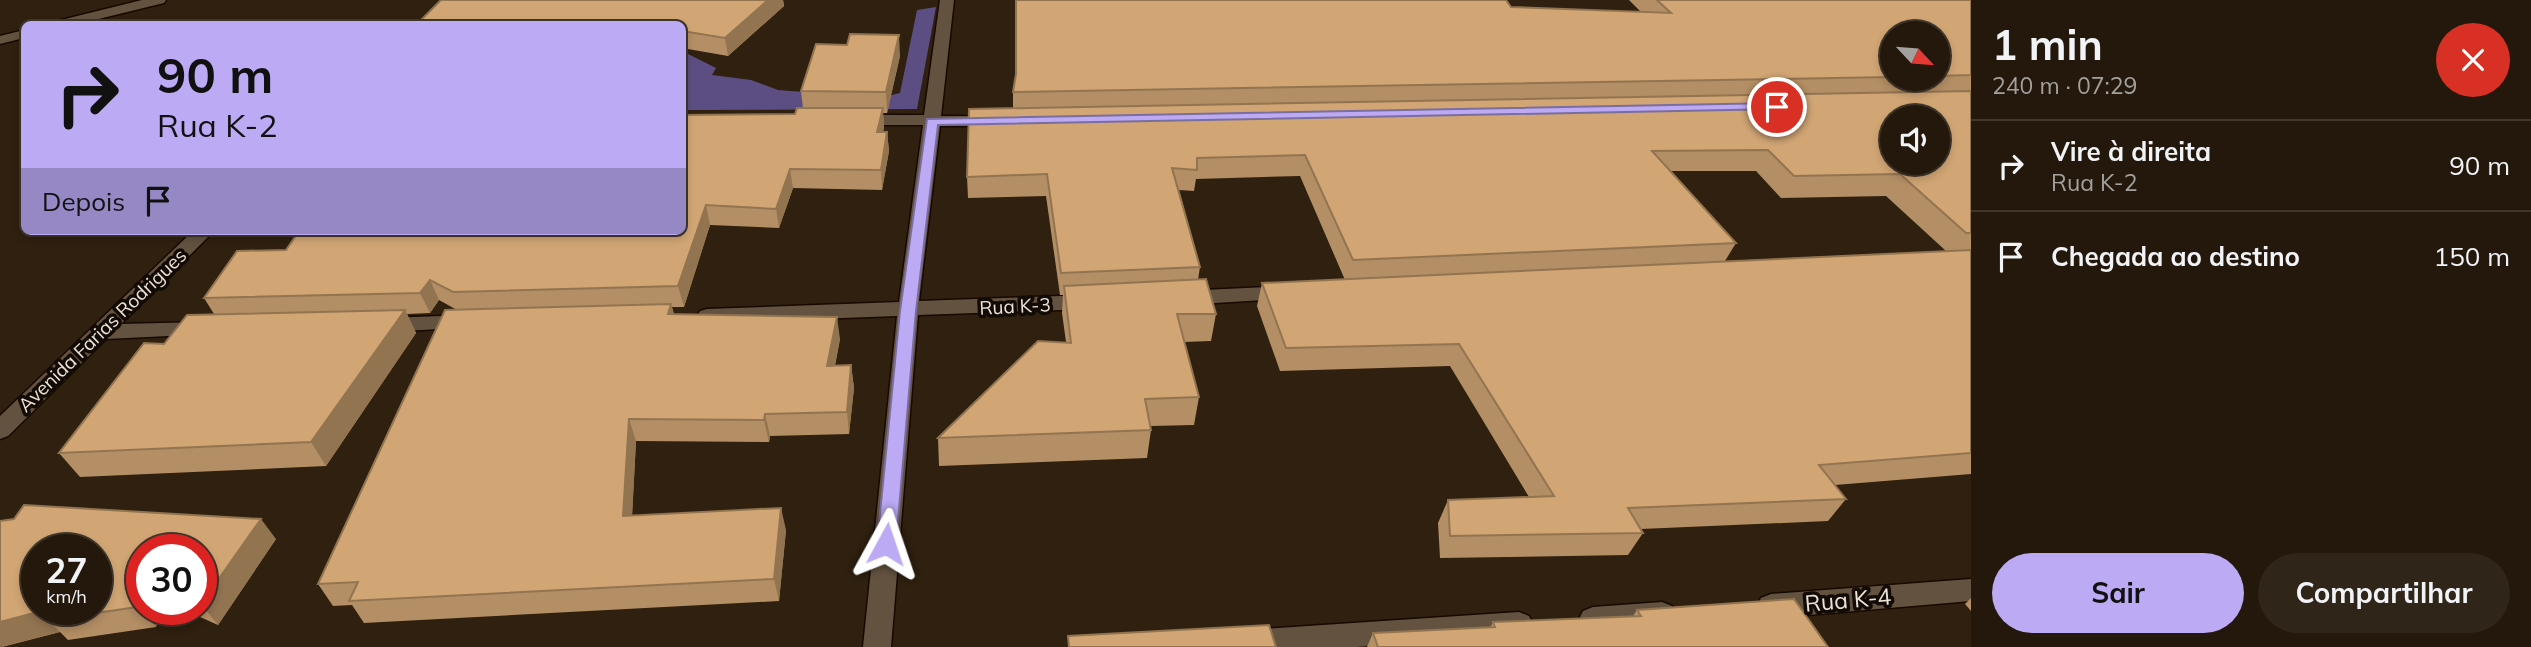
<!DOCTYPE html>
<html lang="pt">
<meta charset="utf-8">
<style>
:root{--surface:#23180b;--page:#2f2519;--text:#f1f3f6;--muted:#a3a09d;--line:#40372c;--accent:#bcaaf5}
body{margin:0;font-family:Mulish,sans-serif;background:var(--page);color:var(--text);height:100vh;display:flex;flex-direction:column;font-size:26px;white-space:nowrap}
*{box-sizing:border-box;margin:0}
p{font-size:23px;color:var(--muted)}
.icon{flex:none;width:38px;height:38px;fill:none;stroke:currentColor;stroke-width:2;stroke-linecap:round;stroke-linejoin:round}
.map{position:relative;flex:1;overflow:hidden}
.drawer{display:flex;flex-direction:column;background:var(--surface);width:560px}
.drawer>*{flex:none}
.hud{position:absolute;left:21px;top:21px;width:665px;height:214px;border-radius:10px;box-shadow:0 4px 10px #0003,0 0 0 2px var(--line);background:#bcaaf5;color:#111;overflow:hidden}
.needle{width:46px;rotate:116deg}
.buttons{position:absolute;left:1880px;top:21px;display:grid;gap:14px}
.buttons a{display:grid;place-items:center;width:70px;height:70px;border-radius:50%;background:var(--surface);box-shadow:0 4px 10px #0003,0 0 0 2px var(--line);font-size:35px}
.speed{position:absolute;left:21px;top:534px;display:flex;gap:14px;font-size:35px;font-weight:700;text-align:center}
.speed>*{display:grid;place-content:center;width:91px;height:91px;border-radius:50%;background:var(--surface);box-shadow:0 4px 10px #0003,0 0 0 2px var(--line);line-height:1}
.speed small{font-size:18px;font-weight:400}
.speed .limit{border:10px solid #d22;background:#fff;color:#111}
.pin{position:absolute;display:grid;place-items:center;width:60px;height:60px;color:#fff;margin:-30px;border:4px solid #fff;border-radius:50%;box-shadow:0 2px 7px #0007}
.me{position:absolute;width:77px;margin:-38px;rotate:5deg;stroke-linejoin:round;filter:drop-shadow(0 0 5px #0008)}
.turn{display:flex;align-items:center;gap:24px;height:147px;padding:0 21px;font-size:32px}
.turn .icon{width:91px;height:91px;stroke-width:2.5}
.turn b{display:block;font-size:49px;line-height:60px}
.then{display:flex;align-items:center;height:66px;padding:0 21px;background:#0003;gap:14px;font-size:26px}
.round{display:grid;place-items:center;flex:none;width:74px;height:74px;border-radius:37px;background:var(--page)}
.summary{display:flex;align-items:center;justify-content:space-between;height:119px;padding:0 21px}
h1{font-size:42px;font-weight:700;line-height:52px}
.action{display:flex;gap:14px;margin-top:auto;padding:14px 21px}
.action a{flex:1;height:80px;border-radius:42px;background:var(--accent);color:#111;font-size:28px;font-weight:700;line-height:80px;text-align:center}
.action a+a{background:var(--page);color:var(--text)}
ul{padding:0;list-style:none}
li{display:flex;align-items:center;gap:21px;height:91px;padding:0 21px;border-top:2px solid var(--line)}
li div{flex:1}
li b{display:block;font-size:26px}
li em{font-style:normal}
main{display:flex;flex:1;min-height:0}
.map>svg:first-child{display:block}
</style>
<main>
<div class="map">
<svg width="1971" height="647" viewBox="0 0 1971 647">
<rect width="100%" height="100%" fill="#2f200f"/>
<polygon fill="#5c4e82" points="936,7 917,109 683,110 682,51 716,68 712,75 751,80 778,90 880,98 900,93 917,10"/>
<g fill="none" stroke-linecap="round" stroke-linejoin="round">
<defs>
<g id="street">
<polygon points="142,0 166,0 164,3 78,24 55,24 57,21"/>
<polygon points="940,0 954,0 941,116 996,116 1004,121 996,126 940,126 919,301 1091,295 1098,297 1101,302 1098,307 1091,309 918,315 891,647 863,647 897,316 707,323 700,321 697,316 700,311 707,309 899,302 923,125 857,125 849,120 857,115 924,115"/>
<polygon points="24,30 24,38 0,44 0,36"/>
<polygon points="193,231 214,231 121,324 203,322 210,324 214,329 210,334 106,339 8,436 0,439 0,416"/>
<polygon points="1287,286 1294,288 1297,293 1294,298 1183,305 1176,303 1173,298 1176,293 1183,291"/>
<polygon points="469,315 476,317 479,322 476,327 385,332 378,330 374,325 378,320 385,318"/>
<polygon points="1971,579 1971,601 1771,618 1761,614 1757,606 1761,598 1771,594"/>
<polygon points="1662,602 1672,606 1676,614 1672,622 1662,626 1593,631 1583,627 1579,619 1583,611 1593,607"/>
<polygon points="1519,612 1529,616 1533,624 1529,632 1519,636 1356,647 1235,647 1233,642 1237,633 1247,630"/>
</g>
</defs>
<use href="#street" stroke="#170900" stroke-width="3"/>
<use href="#street" fill="#63523f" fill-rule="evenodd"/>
</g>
<g fill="#b48e64" fill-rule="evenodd">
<polygon points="441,0 783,0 784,6 728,56 682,48 682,24 419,24 418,23"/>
<path d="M1629 0H1971V474L1835 485 1846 499 1828 521 1641 529 1643 533 1628 555 1440 558 1438 523 1448 500 1529 497 1450 366 1280 371 1257 306 1262 283 1345 280 1300 176 1196 179 1194 191 1179 190 1200 267 1198 280 1216 314 1211 341 1184 342 1199 397 1194 425 1151 426V430L1147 458 939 466 938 438 1066 342 1062 313 1063 295H1060L1046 196 968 198 967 177 1013 108V92L1511 7 1641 12ZM1892 33H1937V79H1892ZM1671 171H1756L1781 198 1886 196 1946 251 1725 261 1736 243Z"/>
<polygon points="900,56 887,113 883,113 884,127 883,132 887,132 889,151 882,190 793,188 779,228 710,225 684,307 672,307 674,314 840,339 835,366 851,365 854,388 849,434 770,436 769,442 636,441 632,515 786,530 779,601 364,623 352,605 333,606 318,584 457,310 439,300 430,313 407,314 416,333 326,466 80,477 59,453 164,344 214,314 204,298 286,250 682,115 795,114 803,108 801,91"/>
<polygon points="0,521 276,539 218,625 182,609 201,609 201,550 142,550 156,627 68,640 60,632 2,647"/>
<polygon points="1971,598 1971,611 1965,604"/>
<polygon points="1637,610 1828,647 1367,647 1373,633 1490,628 1493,622 1633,616"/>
</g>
<g fill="#927451">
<polygon points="768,0 783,0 784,6 728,56 725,38"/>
<polygon points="899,35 900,56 887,113 886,92"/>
<polygon points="883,108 884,127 879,151 877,132"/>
<polygon points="887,132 889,151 882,190 881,170"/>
<polygon points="790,169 793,188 779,228 776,209"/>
<polygon points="706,205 710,225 684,307 678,286"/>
<polygon points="430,280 439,300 430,313 420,293"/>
<polygon points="671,304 677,326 668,314"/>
<polygon points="405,310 416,333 326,466 311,442"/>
<polygon points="837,317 840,339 830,388 827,366"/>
<polygon points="851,365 854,388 849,434 847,412"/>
<polygon points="765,414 770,436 769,442 764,420"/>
<polygon points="629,419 636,441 631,538 623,516"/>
<polygon points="781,508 786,530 779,601 774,579"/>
<polygon points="261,519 276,539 218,625 201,604"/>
<polygon points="142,598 142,609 165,609 156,627 137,607"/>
<polygon points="49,609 53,609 48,620 60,632 0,647 0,622"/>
</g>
<g fill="#d1a574" stroke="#927451" stroke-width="2" fill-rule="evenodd">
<polygon points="441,0 768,0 725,38 682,31 682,24 646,24 627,21 624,24 447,24 448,24 418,23"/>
<polygon points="1016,0 1506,0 1511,7 1671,13 1657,0 1971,0 1971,75 1937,76 1937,33 1892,33 1892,77 1013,92 1016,74"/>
<polygon points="850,34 899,35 886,92 801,91 816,44 847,45"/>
<path d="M1971 91V233H1966L1900 174 1794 176 1768 150 1652 151 1736 243 1353 260 1305 155 1197 158V170L1172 168 1200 267 1061 273 1047 174 967 177 969 109ZM1892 117H1937V163H1892Z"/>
<polygon points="797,108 883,108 877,132 887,132 881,170 790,169 776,209 706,205 678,286 453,292 430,280 420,293 204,298 237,251 286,250 299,231 682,231 682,115 795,114"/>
<polygon points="1971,250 1971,453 1819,465 1846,499 1628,508 1643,533 1450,536 1448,500 1554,496 1459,344 1286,348 1262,283"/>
<polygon points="1206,279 1216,314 1177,314 1199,397 1145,399 1151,430 938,438 1038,341 1071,343 1064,286"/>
<polygon points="671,304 668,314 837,317 827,366 851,365 847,412 765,414 764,420 629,419 623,516 781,508 774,579 349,601 358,582 318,584 445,310"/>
<polygon points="405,310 311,442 59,453 144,343 164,344 187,315"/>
<polygon points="24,505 261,519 201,604 201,550 142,550 142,598 137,607 48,620 52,609 96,609 96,550 37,550 37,609 49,609 0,622 0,521 14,519"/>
<polygon points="1794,599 1828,647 1378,647 1373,633 1495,627 1493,622 1641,616 1637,610"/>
<polygon points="1269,625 1276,647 1069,647 1068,636"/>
</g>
<polygon fill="#bcaaf5" stroke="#7a6e9f" stroke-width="2" points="1777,103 1781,104 1781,109 938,125 916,311 896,544 893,549 886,552 879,549 877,544 900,311 927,119"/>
<g text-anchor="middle" stroke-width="7" stroke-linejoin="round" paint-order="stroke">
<g font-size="19" fill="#ebe1d6" stroke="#120b05">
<text transform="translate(1015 306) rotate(-3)" y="7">Rua K-3</text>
<text transform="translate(102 330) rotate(-44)" y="7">Avenida Farias Rodrigues</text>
</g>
<g font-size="23" fill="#ebe1d6" stroke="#120b05">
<text transform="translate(1848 600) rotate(-5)" y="8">Rua K-4</text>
</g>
</g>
</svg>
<div class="buttons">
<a><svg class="needle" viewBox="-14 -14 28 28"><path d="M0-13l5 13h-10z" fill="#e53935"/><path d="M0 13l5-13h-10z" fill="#a3a09d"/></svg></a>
<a><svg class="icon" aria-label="sound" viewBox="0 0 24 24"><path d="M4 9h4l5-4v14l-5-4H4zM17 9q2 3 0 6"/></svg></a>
</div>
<div class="speed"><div>27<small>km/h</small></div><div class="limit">30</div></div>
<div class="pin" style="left:1777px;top:107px;background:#d93025"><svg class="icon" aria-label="arrive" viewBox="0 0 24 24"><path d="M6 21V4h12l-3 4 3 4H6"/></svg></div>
<svg class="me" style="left:886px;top:544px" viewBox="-20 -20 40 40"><path d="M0-17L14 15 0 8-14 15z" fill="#bcaaf5" stroke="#fff" stroke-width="4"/></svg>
<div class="hud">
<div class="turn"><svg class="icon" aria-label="right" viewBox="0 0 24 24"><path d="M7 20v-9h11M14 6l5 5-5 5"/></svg><div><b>90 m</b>Rua K-2</div></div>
<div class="then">Depois<svg class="icon" aria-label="arrive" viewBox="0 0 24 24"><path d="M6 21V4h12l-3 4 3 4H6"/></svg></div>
</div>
</div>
<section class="drawer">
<div class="summary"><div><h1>1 min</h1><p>240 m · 07:29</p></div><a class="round" style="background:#d93025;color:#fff"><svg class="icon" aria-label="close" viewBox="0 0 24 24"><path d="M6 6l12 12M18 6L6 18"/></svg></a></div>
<ul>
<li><svg class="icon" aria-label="right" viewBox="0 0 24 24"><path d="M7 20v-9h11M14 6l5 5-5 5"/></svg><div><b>Vire à direita</b><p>Rua K-2</p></div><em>90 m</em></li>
<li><svg class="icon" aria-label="arrive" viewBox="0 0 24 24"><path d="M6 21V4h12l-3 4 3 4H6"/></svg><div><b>Chegada ao destino</b></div><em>150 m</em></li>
</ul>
<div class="action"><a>Sair</a><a>Compartilhar</a></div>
</section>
</main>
